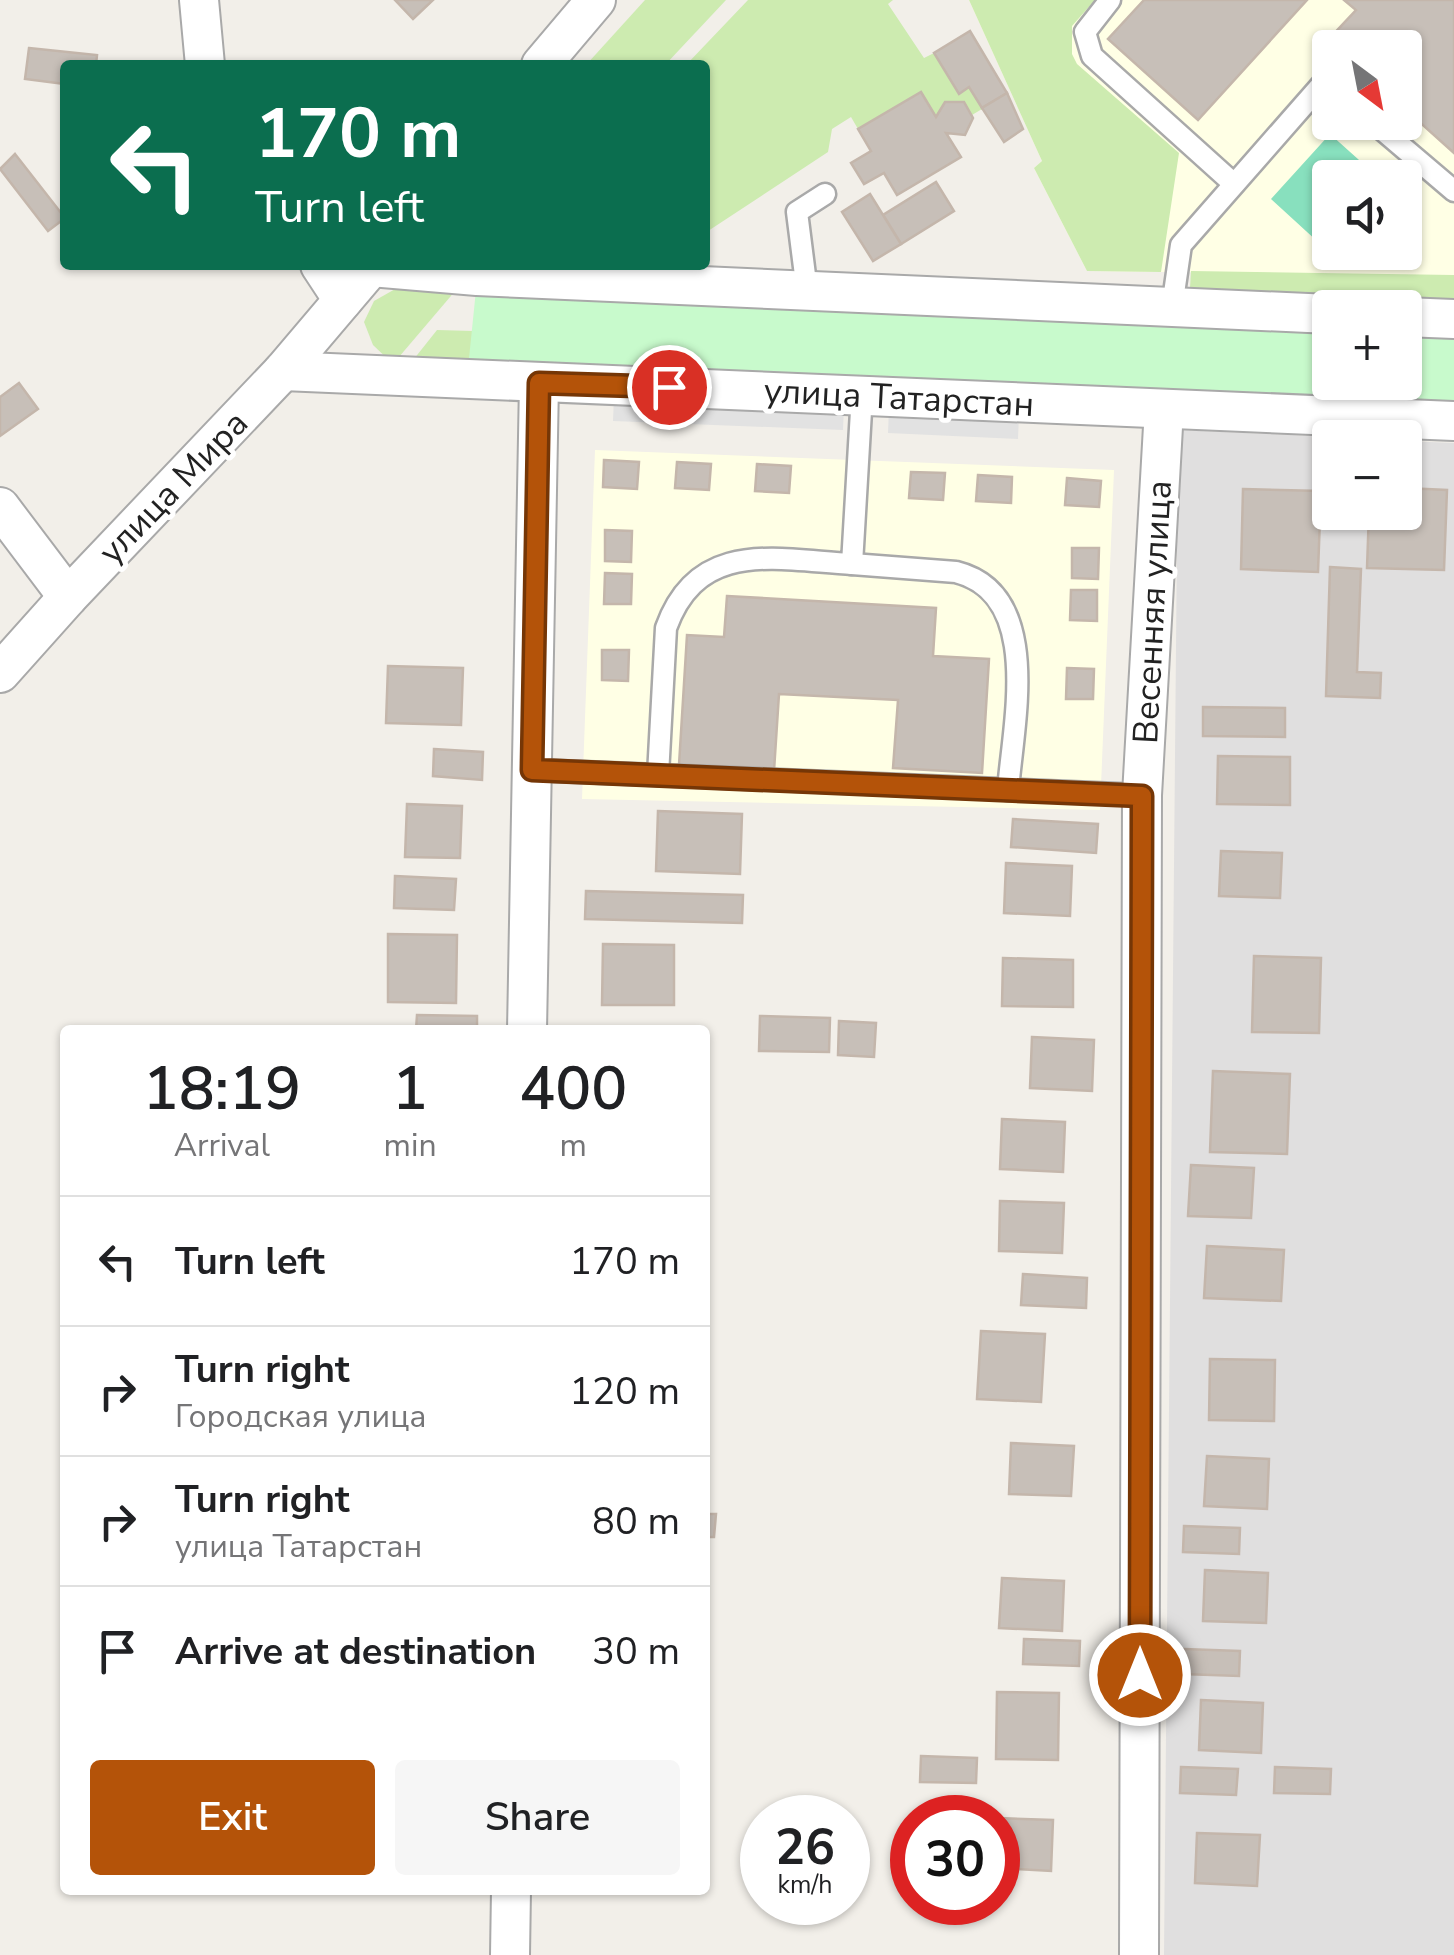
<!DOCTYPE html>
<meta charset="utf-8">
<style>
:root{--surface:#fff;--page:#f6f6f6;--text:#202124;--muted:#757577;--line:#e0e0e0;--accent:#b45309}
body{margin:0;font-family:"Nunito Sans",sans-serif;background:var(--page);color:var(--text);height:100vh;display:flex;flex-direction:column;font-size:38px;white-space:nowrap}
*{box-sizing:border-box;margin:0}
p{font-size:32px;color:var(--muted)}
.icon{flex:none;width:55px;height:55px;fill:none;stroke:currentColor;stroke-width:2;stroke-linecap:round;stroke-linejoin:round}
.map{position:relative;flex:1;overflow:hidden}
.sheet{position:absolute;left:60px;top:1025px;width:650px;height:870px;display:flex;flex-direction:column;background:var(--surface);border-radius:10px;box-shadow:0 2px 8px #0004}
.sheet>*{flex:none}
.banner{position:absolute;left:60px;top:60px;width:650px;height:210px;border-radius:10px;box-shadow:0 2px 8px #0004;background:#0b6e4f;color:#fff;overflow:hidden}
.needle{width:65px;rotate:148deg}
.tools{position:absolute;left:1312px;top:30px;display:grid;gap:20px}
.tools a{display:grid;place-items:center;width:110px;height:110px;border-radius:10px;background:var(--surface);box-shadow:0 2px 8px #0004;font-size:50px}
.speed{position:absolute;left:740px;top:1795px;display:flex;gap:20px;font-size:50px;font-weight:700;text-align:center}
.speed>*{display:grid;place-content:center;width:130px;height:130px;border-radius:50%;background:var(--surface);box-shadow:0 2px 8px #0004;line-height:1}
.speed small{font-size:25px;font-weight:400}
.speed .limit{border:15px solid #d22;background:#fff;color:#111}
.pin{position:absolute;display:grid;place-items:center;width:85px;height:85px;color:#fff;margin:-42px;border:5px solid #fff;border-radius:50%;box-shadow:0 2px 10px #0007}
.me{position:absolute;width:110px;margin:-55px;rotate:0deg;stroke-linejoin:round;filter:drop-shadow(0 0 8px #0008)}
.turn{display:flex;align-items:center;gap:35px;height:210px;padding:0 30px;font-size:45px}
.turn .icon{width:130px;height:130px;stroke-width:2.5}
.turn b{display:block;font-size:70px;line-height:85px}
.eta{display:flex;justify-content:space-evenly;align-items:center;height:170px;text-align:center}
.eta b{font-size:60px;font-weight:600;line-height:70px}
.button{display:flex;gap:20px;margin-top:auto;padding:20px 30px}
.button a{flex:1;height:115px;border-radius:10px;background:var(--accent);color:#fff;font-size:40px;font-weight:600;line-height:115px;text-align:center}
.button a+a{background:var(--page);color:var(--text)}
ul{padding:0;list-style:none}
li{display:flex;align-items:center;gap:30px;height:130px;padding:0 30px;border-top:2px solid var(--line)}
li div{flex:1}
li b{display:block;font-size:38px}
li em{font-style:normal}
.map>svg:first-child{display:block}
</style>
<div class="map">
<svg width="1454" height="1955" viewBox="0 0 1454 1955">
<rect width="100%" height="100%" fill="#f2efe9"/>
<polygon fill="#e0dfdf" points="1178,430 1335,437 1330,438 1330,512 1405,512 1405,441 1454,443 1454,1955 1164,1955"/>
<g fill="#ffffe5" fill-rule="evenodd">
<path d="M969 0H1454V276L1087 271 1034 168 1042 161ZM1330 48H1405V122H1330ZM1330 178H1405V252H1330Z"/>
<polygon points="595,450 1114,470 1100,810 582,799"/>
</g>
<g fill="#cdebb0">
<polygon points="645,0 726,0 665,65 586,65"/>
<polygon points="748,0 893,0 888,4 924,58 934,53 958,93 969,87 982,109 972,115 964,102 945,102 936,116 921,92 858,129 851,117 832,129 828,152 705,233 705,65 686,65"/>
<polygon points="969,0 1095,0 1072,26 1072,54 1077,64 1179,153 1161,272 1087,271 1034,168 1042,161"/>
<polygon points="1191,271 1454,275 1454,303 1190,288"/>
<polygon points="397,288 456,290 393,364 373,345 364,322 374,301"/>
<polygon points="437,330 612,335 612,348 406,369"/>
</g>
<polygon fill="#c8facc" points="476,290 1330,325 1330,382 1405,382 1405,328 1454,330 1454,406 468,368"/>
<polygon fill="#88e0be" points="1330,134 1378,177 1330,178 1330,253 1271,199"/>
<g fill="#e2e2e2">
<polygon points="614,396 844,405 843,430 613,421"/>
<polygon points="889,408 1019,414 1018,439 888,433"/>
</g>
<g fill="#c7bfb8" stroke="#c4b6ab" stroke-width="2.5">
<polygon points="395,0 433,0 413,19"/>
<polygon points="1144,0 1307,0 1198,120 1108,39"/>
<polygon points="1344,0 1454,0 1454,153 1405,109 1405,48 1337,48 1328,40 1356,10"/>
<polygon points="970,31 1007,93 982,108 969,87 959,94 934,53"/>
<polygon points="29,48 97,55 96,65 65,65 65,84 25,79"/>
<polygon points="921,92 936,117 945,102 964,102 973,118 965,135 946,133 961,157 897,195 884,173 864,184 851,163 871,151 858,129"/>
<polygon points="1007,93 1023,129 1004,142 982,108"/>
<polygon points="15,154 65,218 48,231 0,169"/>
<polygon points="936,182 954,211 901,244 883,215"/>
<polygon points="870,194 901,244 873,261 842,212"/>
<polygon points="19,383 38,409 0,436 0,397"/>
<polygon points="604,460 639,462 637,489 603,487"/>
<polygon points="677,462 711,464 709,490 675,488"/>
<polygon points="757,464 791,466 789,493 755,491"/>
<polygon points="911,472 945,473 943,500 909,498"/>
<polygon points="978,475 1012,477 1011,503 976,501"/>
<polygon points="1067,478 1101,481 1099,507 1065,505"/>
<polygon points="1405,488 1447,490 1444,570 1367,568 1369,512 1405,512"/>
<polygon points="1243,489 1321,491 1318,572 1241,569"/>
<polygon points="605,530 632,531 631,562 605,561"/>
<polygon points="1072,548 1099,548 1098,579 1072,578"/>
<polygon points="1330,567 1361,569 1357,672 1381,673 1380,698 1326,696"/>
<polygon points="605,573 632,574 631,604 604,604"/>
<polygon points="1071,590 1097,590 1097,621 1070,620"/>
<polygon points="727,596 936,608 933,656 989,659 982,773 893,768 898,700 779,694 774,771 679,765 687,635 724,637"/>
<polygon points="602,650 629,650 628,681 602,680"/>
<polygon points="388,666 463,668 461,725 386,723"/>
<polygon points="1067,668 1094,669 1093,699 1066,699"/>
<polygon points="1203,707 1285,708 1285,737 1203,736"/>
<polygon points="434,749 483,752 482,780 433,776"/>
<polygon points="1218,756 1290,757 1290,805 1217,804"/>
<polygon points="407,804 462,806 460,858 405,857"/>
<polygon points="658,811 742,814 740,874 656,871"/>
<polygon points="1013,819 1098,824 1096,853 1011,847"/>
<polygon points="1221,851 1282,853 1280,898 1219,896"/>
<polygon points="1006,863 1072,866 1070,916 1004,913"/>
<polygon points="395,876 456,879 454,910 394,908"/>
<polygon points="586,891 743,895 742,923 585,919"/>
<polygon points="388,934 457,935 456,1003 388,1002"/>
<polygon points="603,944 674,945 674,1005 602,1005"/>
<polygon points="1254,956 1321,958 1319,1033 1252,1032"/>
<polygon points="1003,958 1073,960 1073,1007 1002,1006"/>
<polygon points="417,1015 477,1016 477,1030 416,1030"/>
<polygon points="760,1016 830,1018 829,1052 759,1051"/>
<polygon points="839,1021 876,1023 874,1057 838,1055"/>
<polygon points="579,1027 632,1029 632,1030 579,1030"/>
<polygon points="1032,1037 1094,1040 1092,1091 1030,1088"/>
<polygon points="1213,1071 1290,1074 1287,1154 1210,1152"/>
<polygon points="1002,1119 1065,1122 1063,1172 1000,1169"/>
<polygon points="1191,1165 1254,1168 1251,1218 1188,1216"/>
<polygon points="1000,1201 1064,1203 1062,1253 999,1251"/>
<polygon points="1207,1246 1284,1250 1281,1301 1204,1298"/>
<polygon points="1023,1274 1087,1278 1086,1308 1021,1305"/>
<polygon points="981,1331 1045,1334 1041,1402 977,1399"/>
<polygon points="1210,1359 1275,1360 1274,1421 1209,1420"/>
<polygon points="1011,1443 1074,1446 1071,1496 1009,1494"/>
<polygon points="1207,1456 1269,1459 1267,1509 1204,1506"/>
<polygon points="705,1514 716,1514 714,1537 705,1537"/>
<polygon points="1184,1526 1240,1528 1239,1554 1183,1552"/>
<polygon points="1205,1570 1268,1573 1266,1623 1203,1621"/>
<polygon points="1002,1578 1064,1581 1062,1631 999,1628"/>
<polygon points="1024,1639 1080,1641 1079,1666 1023,1664"/>
<polygon points="1184,1649 1240,1651 1239,1676 1183,1674"/>
<polygon points="997,1692 1059,1693 1058,1760 996,1759"/>
<polygon points="1201,1700 1263,1703 1261,1753 1199,1750"/>
<polygon points="921,1756 977,1758 976,1783 920,1782"/>
<polygon points="1181,1767 1238,1769 1236,1795 1180,1793"/>
<polygon points="1275,1767 1331,1769 1330,1794 1274,1793"/>
<polygon points="998,1818 1053,1820 1051,1871 998,1868"/>
<polygon points="1197,1833 1260,1835 1257,1886 1195,1883"/>
</g>
<g fill="none" stroke-linecap="round" stroke-linejoin="round">
<defs>
<g id="lane">
<polyline points="1110,0 1085,32 1092,56 1234,184"/>
<polyline points="1373,122 1454,191"/>
<polyline points="807,291 797,212 825,194"/>
<polyline points="1172,307 1181,245 1324,82 1330,86"/>
<path d="M862 394 852 564C777 560 698 538 666 628L658 775 1142 795"/>
<path d="M852 564 956 572C1044 594 1013 724 1008 790"/>
<polyline points="532,770 658,775"/>
</g>
<g id="street">
<polyline points="199,0 205,65"/>
<polyline points="541,65 596,0"/>
<polyline points="320,265 343,300"/>
<polyline points="371,267 477,276 1330,314"/>
<polyline points="1405,317 1454,319"/>
<polyline points="283,371 1454,421"/>
<polyline points="0,507 68,597"/>
<polyline points="0,673 68,597 283,371 373,265"/>
<polyline points="527,1030 539,383"/>
<polyline points="510,1955 511,1890"/>
<polyline points="1139,1955 1142,795 1164,409"/>
</g>
</defs>
<use href="#lane" stroke="#a9a9a9" stroke-width="25"/>
<use href="#street" stroke="#a9a9a9" stroke-width="42"/>
<use href="#lane" stroke="#fff" stroke-width="20"/>
<use href="#street" stroke="#fff" stroke-width="38"/>
</g>
<g fill="none" stroke-linecap="round" stroke-linejoin="round">
<defs>
<polyline id="route" points="669,387 539,383 532,770 1142,796 1140,1675"/>
</defs>
<use href="#route" stroke="#753606" stroke-width="25"/>
<use href="#route" stroke="#b45309" stroke-width="18"/>
</g>
<g text-anchor="middle" stroke-width="10" stroke-linejoin="round" paint-order="stroke">
<g font-size="35" fill="#222" stroke="#fff">
<text transform="translate(899 397) rotate(3)" y="12">улица Татарстан</text>
<text transform="translate(173 487) rotate(-46)" y="12">улица Мира</text>
<text transform="translate(1152 612) rotate(-87)" y="12">Весенняя улица</text>
</g>
</g>
</svg>
<div class="tools">
<a><svg class="needle" viewBox="-14 -14 28 28"><path d="M0-13l5 13h-10z" fill="#e53935"/><path d="M0 13l5-13h-10z" fill="#757577"/></svg></a>
<a><svg class="icon" aria-label="sound" viewBox="0 0 24 24"><path d="M4 9h4l5-4v14l-5-4H4zM17 9q2 3 0 6"/></svg></a>
<a>+</a>
<a>−</a>
</div>
<div class="speed"><div>26<small>km/h</small></div><div class="limit">30</div></div>
<div class="pin" style="left:669px;top:387px;background:#d93025"><svg class="icon" aria-label="arrive" viewBox="0 0 24 24"><path d="M6 21V4h12l-3 4 3 4H6"/></svg></div>
<svg class="me" style="left:1140px;top:1675px" viewBox="-20 -20 40 40"><circle r="17" fill="#b45309" stroke="#fff" stroke-width="3"/><path d="M0-11L8 9 0 5-8 9z" fill="#fff"/></svg>
<div class="banner">
<div class="turn"><svg class="icon" aria-label="left" viewBox="0 0 24 24"><path d="M17 20v-9H6M10 6l-5 5 5 5"/></svg><div><b>170 m</b>Turn left</div></div>
</div>
<section class="sheet">
<div class="eta">
<div><b>18:19</b><p>Arrival</p></div>
<div><b>1</b><p>min</p></div>
<div><b>400</b><p>m</p></div>
</div>
<ul>
<li><svg class="icon" aria-label="left" viewBox="0 0 24 24"><path d="M17 20v-9H6M10 6l-5 5 5 5"/></svg><div><b>Turn left</b></div><em>170 m</em></li>
<li><svg class="icon" aria-label="right" viewBox="0 0 24 24"><path d="M7 20v-9h11M14 6l5 5-5 5"/></svg><div><b>Turn right</b><p>Городская улица</p></div><em>120 m</em></li>
<li><svg class="icon" aria-label="right" viewBox="0 0 24 24"><path d="M7 20v-9h11M14 6l5 5-5 5"/></svg><div><b>Turn right</b><p>улица Татарстан</p></div><em>80 m</em></li>
<li><svg class="icon" aria-label="arrive" viewBox="0 0 24 24"><path d="M6 21V4h12l-3 4 3 4H6"/></svg><div><b>Arrive at destination</b></div><em>30 m</em></li>
</ul>
<div class="button"><a>Exit</a><a>Share</a></div>
</section>
</div>
